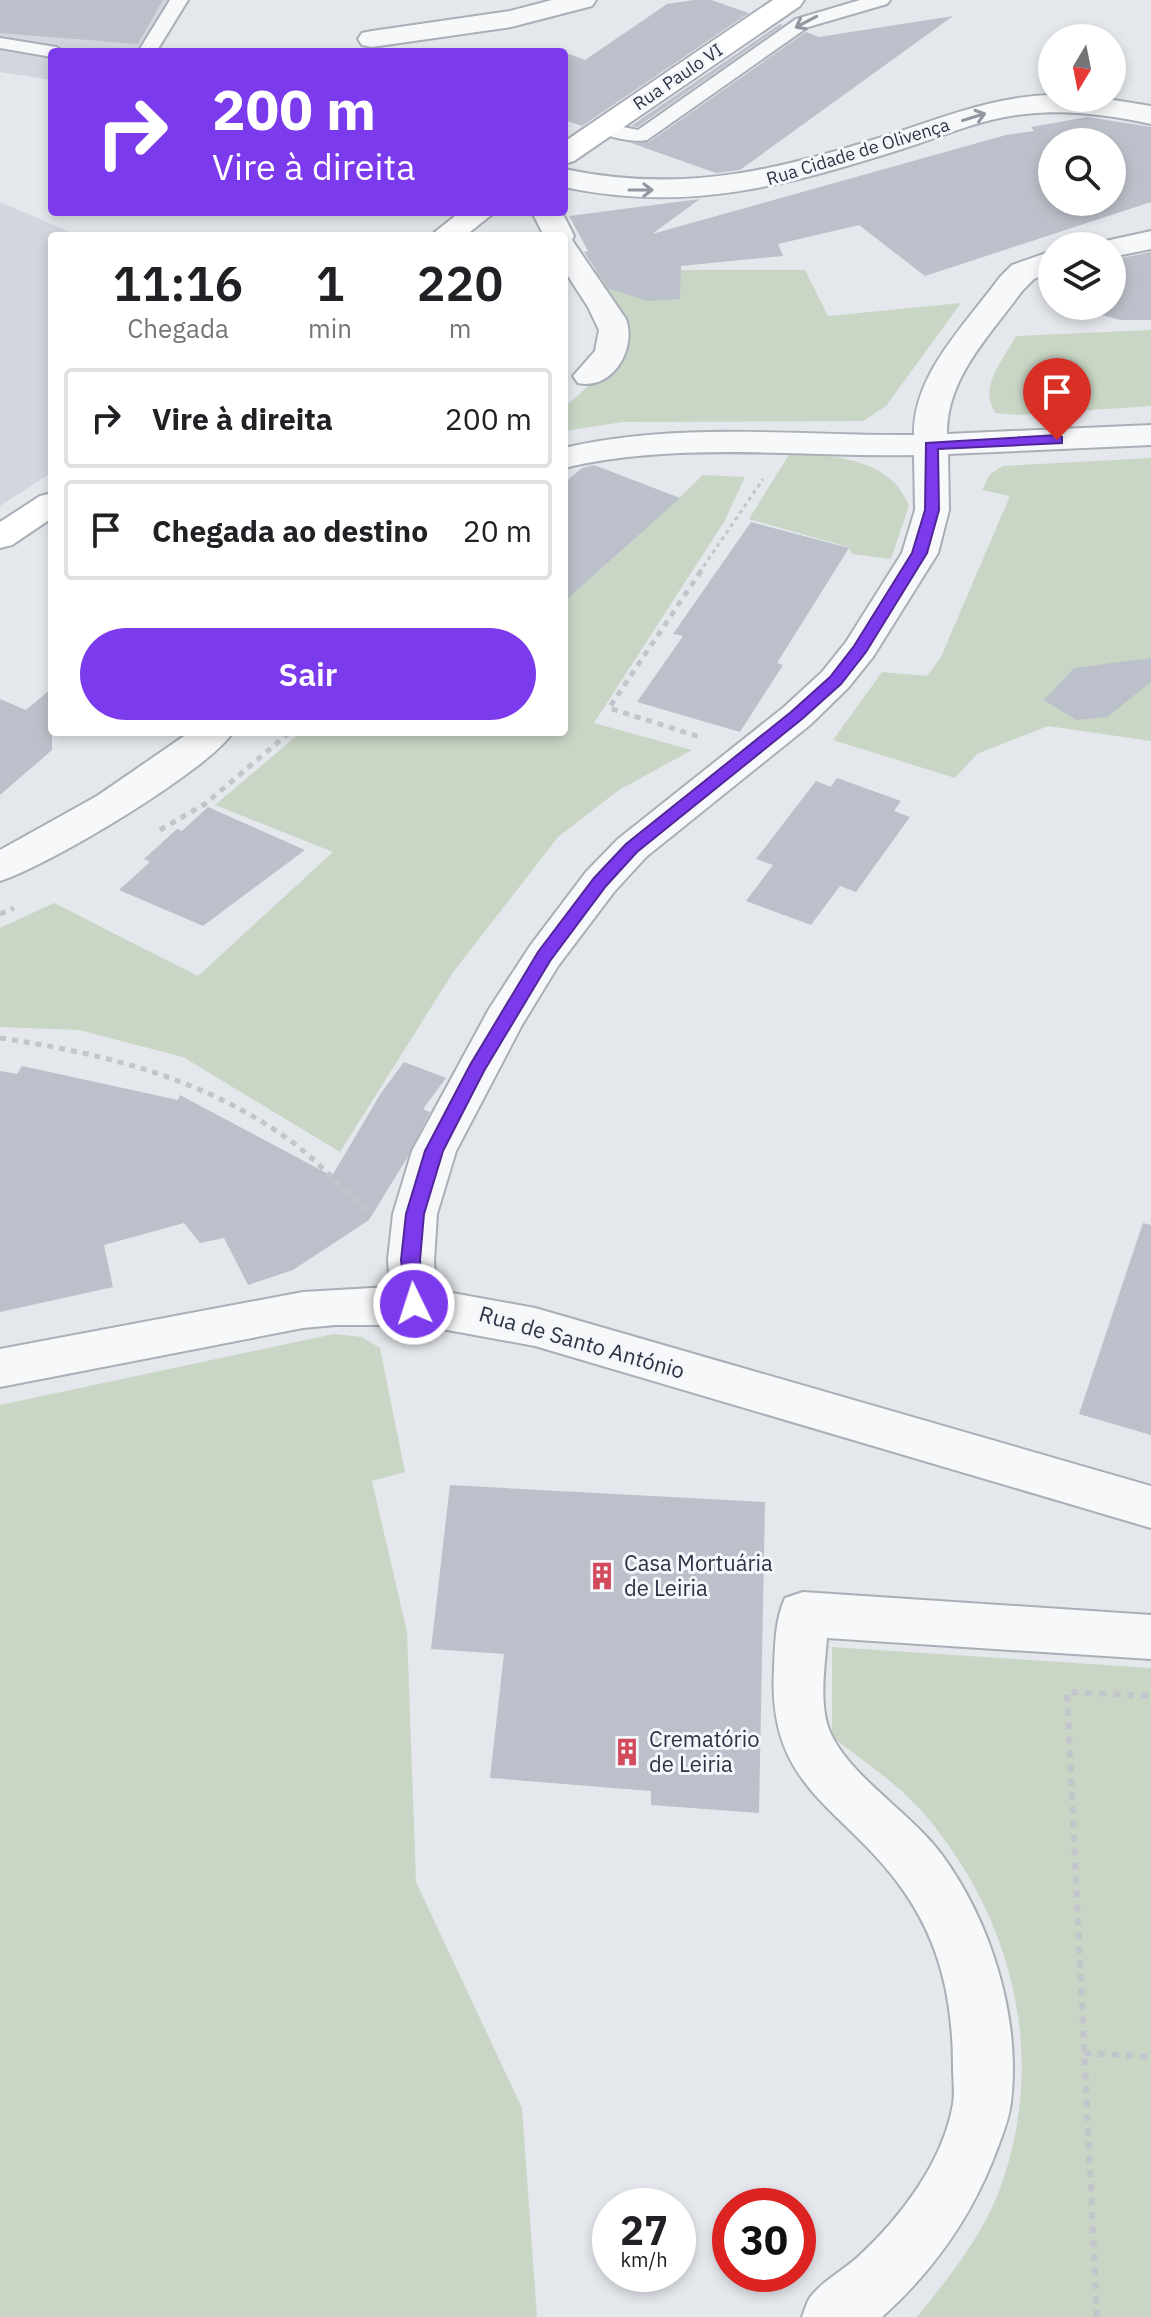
<!DOCTYPE html>
<html lang="pt">
<meta charset="utf-8">
<style>
:root{--surface:#fff;--page:#f6f6f6;--text:#202124;--muted:#757577;--line:#e0e0e0;--accent:#7c3aed}
body{margin:0;font-family:"IBM Plex Sans",sans-serif;background:var(--page);color:var(--text);height:100vh;display:flex;flex-direction:column;font-size:30px;white-space:nowrap}
*{box-sizing:border-box;margin:0}
p{font-size:26px;color:var(--muted)}
.icon{flex:none;width:44px;height:44px;fill:none;stroke:currentColor;stroke-width:2;stroke-linecap:round;stroke-linejoin:round}
.map{position:relative;flex:1;overflow:hidden}
.drawer{position:absolute;left:48px;top:232px;width:520px;height:504px;display:flex;flex-direction:column;background:var(--surface);border-radius:8px;box-shadow:0 4px 12px #0003}
.drawer>*{flex:none}
.banner{position:absolute;left:48px;top:48px;width:520px;height:168px;border-radius:8px;box-shadow:0 4px 12px #0003;background:#7c3aed;color:#fff;overflow:hidden}
.needle{width:52px;rotate:190deg}
.tools{position:absolute;left:1038px;top:24px;display:grid;gap:16px}
.tools a{display:grid;place-items:center;width:88px;height:88px;border-radius:50%;background:var(--surface);box-shadow:0 4px 12px #0003;font-size:40px}
.speed{position:absolute;left:592px;top:2188px;display:flex;gap:16px;font-size:40px;font-weight:700;text-align:center}
.speed>*{display:grid;place-content:center;width:104px;height:104px;border-radius:50%;background:var(--surface);box-shadow:0 4px 12px #0003;line-height:1}
.speed small{font-size:20px;font-weight:400}
.speed .limit{border:12px solid #d22;background:#fff;color:#111}
.pin{position:absolute;display:grid;place-items:center;width:68px;height:68px;color:#fff;margin:-82px -34px;border-radius:50% 50% 50% 0;rotate:-45deg;box-shadow:0 0 8px #0007}
.pin .icon{rotate:45deg}
.me{position:absolute;width:88px;margin:-44px;rotate:356deg;stroke-linejoin:round;filter:drop-shadow(0 0 6px #0008)}
.turn{display:flex;align-items:center;gap:28px;height:168px;padding:0 32px;font-size:36px}
.turn .icon{width:104px;height:104px;stroke-width:2.5}
.turn b{display:block;font-size:56px;line-height:68px}
.eta{display:flex;justify-content:space-evenly;align-items:center;height:136px;text-align:center}
.eta b{font-size:48px;font-weight:600;line-height:56px}
.action{display:flex;gap:16px;margin-top:auto;padding:16px 32px}
.action a{flex:1;height:92px;border-radius:48px;background:var(--accent);color:#fff;font-size:32px;font-weight:600;line-height:92px;text-align:center}
ul{padding:0;list-style:none}
li{display:flex;align-items:center;gap:24px;height:100px;margin:0 16px 12px;padding:0 16px;border:4px solid var(--line);border-radius:8px}
li div{flex:1}
li b{display:block;font-size:30px}
li em{font-style:normal}
.map>svg:first-child{display:block}
</style>
<div class="map">
<svg width="1151" height="2317" viewBox="0 0 1151 2317">
<rect width="100%" height="100%" fill="#e4e7ec"/>
<g fill="#d2d6de">
<polygon points="0,0 190,0 159,52 52,52 52,80 0,72"/>
<polygon points="0,202 79,236 52,236 52,472 0,506"/>
</g>
<g fill="#c9d6c5">
<polygon points="589,270 805,270 828,316 961,303 886,406 863,421 623,422 564,431 564,408 609,367"/>
<path d="M1151 330V406L1018 415 996 413C977 388 1004 359 1016 336Z"/>
<path d="M790 453C834 455 892 459 909 506L891 559 852 554 848 547 749 519Z"/>
<polygon points="1151,458 1151,741 1048,726 977,754 955,778 833,740 882,672 927,676 941,657 1010,496 982,490 990,474 1003,466"/>
<polygon points="703,475 745,477 724,522 594,723 692,750 619,790 558,837 454,971 340,1152 183,1057 79,1030 0,1027 0,928 54,903 198,976 333,852 215,805 301,732 564,732 564,602 584,584 589,568 598,572 643,530 648,516 657,519"/>
<polygon points="334,1334 362,1337 380,1348 405,1472 372,1481 407,1632 416,1882 522,2108 537,2317 0,2317 0,1405"/>
<path d="M832 1647 1151 1668V2317H917C947 2280 979 2240 997 2196 1051 2060 1013 1912 917 1806 892 1780 861 1759 832 1737Z"/>
</g>
<g fill="#bbc0ca" fill-rule="evenodd">
<polygon points="0,0 163,0 138,44 0,33"/>
<polygon points="694,0 711,0 749,13 582,126 564,120 564,52 585,60 667,4"/>
<polygon points="953,16 740,170 716,173 631,143 649,142 806,32 819,37"/>
<polygon points="780,24 783,25 637,127 631,126"/>
<path d="M1087 117 1151 127V202L925 276 859 225 778 244 783 256 681 266 680 299 648 301 609 289 584 252 588 251 569 216 700 199 652 234 1006 135 1034 131 1031 127ZM1052 142H1112V202H1052Z"/>
<polygon points="1151,252 1151,320 1120,320 1070,306 1112,306 1112,260"/>
<polygon points="594,465 680,498 564,602 564,483 582,468"/>
<polygon points="751,522 849,548 777,663 783,665 740,732 637,702 683,636 673,634"/>
<polygon points="1151,658 1151,682 1107,717 1076,720 1044,700 1074,668"/>
<polygon points="52,688 52,750 0,795 0,699 26,710"/>
<polygon points="837,778 901,801 894,811 910,817 856,892 840,886 811,925 746,901 773,865 756,859 816,781 831,787"/>
<polygon points="208,807 305,850 203,926 119,890 150,862 144,859 177,829 182,831"/>
<polygon points="404,1062 446,1078 423,1109 430,1112 407,1158 369,1220 293,1270 248,1285 224,1238 200,1243 184,1223 104,1245 113,1287 0,1312 0,1071 17,1074 22,1066 178,1100 180,1095 332,1176 381,1093"/>
<polygon points="1143,1223 1151,1225 1151,1435 1079,1414"/>
<polygon points="450,1485 765,1502 759,1813 651,1805 651,1791 490,1778 504,1654 431,1649"/>
</g>
<g fill="none" stroke-linecap="round" stroke-linejoin="round">
<defs>
<g id="lane">
<polygon points="170,0 188,0 156,52 138,52"/>
<path d="M860 0H890L887 4 808 27 647 140C634 143 604 137 594 128L603 123 638 130 796 19Z"/>
<polygon points="0,38 56,47 65,52 52,52 52,57 0,48"/>
</g>
<g id="street">
<polygon points="552,0 596,0 592,6 511,27 372,47 362,45 358,39 362,33 372,31 510,11"/>
<path d="M1052 95V98H1101L1151 106V124C1110 115 1067 109 1025 114 983 118 943 136 902 149 785 186 688 213 564 187V169C687 195 782 169 898 132 949 115 998 96 1052 95Z"/>
<path d="M532 212H562L574 236 572 240 626 319C637 349 612 391 578 383L573 376 595 351 599 330 588 307 564 270V236H544Z"/>
<polygon points="1151,231 1151,249 1112,257 1112,246 1098,246 1101,242"/>
<path d="M1052 251V271L1034 279 1022 291C991 334 946 378 947 434L1151 425V445L948 454 949 510 938 553 873 657 848 688 810 725 646 857 614 892 558 966 522 1025 456 1151 437 1214 434 1260 436 1290 535 1308 1151 1486V1528L535 1346 420 1325H335L303 1328 0 1387V1349L303 1292 390 1287 388 1260 393 1214 412 1151 489 1009 530 946 586 872 618 839 784 707 822 672 846 642 902 553 915 510 914 455C798 457 678 441 564 468V448C678 421 798 436 914 435 913 374 966 324 1000 277L1012 265Z"/>
<path d="M190 732H233C208 771 46 867 0 881V850L97 796Z"/>
<path d="M803 1592 1151 1615V1659L827 1638C825 1667 818 1707 831 1734 851 1777 912 1814 942 1855 991 1922 1021 2018 1011 2102 1009 2121 1000 2141 993 2160 968 2222 932 2272 882 2317H802C805 2310 807 2300 812 2295 824 2280 845 2269 859 2256 901 2217 943 2162 953 2104 955 2092 953 2079 953 2067 953 2002 941 1944 903 1890 844 1806 767 1790 774 1669 775 1645 775 1620 785 1598Z"/>
</g>
<g id="secondary">
<polygon points="773,0 804,0 800,6 574,161 564,164 564,142"/>
<polygon points="460,212 495,212 465,236 430,236"/>
<polygon points="52,493 52,518 12,545 0,548 0,522 40,496"/>
</g>
</defs>
<use href="#lane" stroke="#a9aeb7" stroke-width="4"/>
<use href="#street" stroke="#a9aeb7" stroke-width="4"/>
<use href="#secondary" stroke="#a9aeb7" stroke-width="4"/>
<polyline stroke="#c2c5cb" stroke-width="3" stroke-dasharray="4 4" stroke-linecap="butt" points="699,573 763,479"/>
<g stroke="#c2c5cb" stroke-width="5" stroke-dasharray="6 6" stroke-linecap="butt">
<polyline points="701,571 609,708 703,738"/>
<polyline points="160,830 205,804 290,732"/>
<polyline points="0,914 14,908"/>
<path d="M0 1038C102 1053 203 1078 288 1139 316 1159 340 1186 365 1210"/>
</g>
<g stroke="#c2c5cb" stroke-width="6" stroke-dasharray="7 7" stroke-linecap="butt">
<polyline points="1084,2053 1151,2057"/>
<polyline points="1097,2317 1067,1692 1151,1696"/>
</g>
<use href="#lane" fill="#f7f8fa" fill-rule="evenodd"/>
<use href="#street" fill="#f7f8fa" fill-rule="evenodd"/>
<use href="#secondary" fill="#fff" fill-rule="evenodd"/>
</g>
<defs><path id="oneway-shaft" d="M-6 0H5M1.5-3L5.5 0L1.5 3" fill="none" stroke-width="1.6" stroke-linecap="round" stroke-linejoin="round" transform="scale(2)"/></defs>
<g stroke="#9196a0">
<use href="#oneway-shaft" transform="translate(806 22) rotate(152)"/>
<use href="#oneway-shaft" transform="translate(974 117) rotate(-17)"/>
<use href="#oneway-shaft" transform="translate(641 190)"/>
</g>
<polygon fill="#7c3aed" stroke="#51269a" stroke-width="2" points="1057,435 1062,437 1062,443 938,449 939,510 927,553 866,652 841,684 802,719 637,852 606,886 550,961 484,1071 443,1151 424,1214 420,1260 423,1304 421,1309 407,1309 401,1260 406,1214 425,1151 470,1065 538,952 594,878 626,844 791,712 830,677 854,646 912,553 925,510 926,443"/>
<defs>
<symbol id="building-bare" viewBox="-9 -9 18 18"><path d="M-4-6H4V6H1V3H-1V6H-4ZM-2.5-4.3h1.7v1.8h-1.7ZM.8-4.3h1.7v1.8H.8ZM-2.5-1h1.7V.8h-1.7ZM.8-1h1.7V.8H.8Z" fill="#d1495b" stroke="#f4f6f9" stroke-width="2.5" paint-order="stroke"/></symbol>
</defs>
<g fill-rule="evenodd">
<use href="#building-bare" x="582" y="1556" width="40" height="40"/>
<use href="#building-bare" x="607" y="1732" width="40" height="40"/>
</g>
<g text-anchor="middle" stroke-width="6" stroke-linejoin="round" paint-order="stroke">
<g font-size="18" fill="#2b3445" stroke="#f4f6f9">
<text transform="translate(678 77) rotate(-34)" y="6">Rua Paulo VI</text>
<text transform="translate(858 152) rotate(-17)" y="6">Rua Cidade de Olivença</text>
</g>
<g font-size="22" fill="#2b3445" stroke="#f4f6f9">
<text transform="translate(582 1342) rotate(16)" y="8">Rua de Santo António</text>
</g>
<g font-size="22" fill="#2b3445" stroke="#f4f6f9" text-anchor="start">
<text x="624" y="1571">Casa Mortuária<tspan x="624" dy="25">de Leiria</tspan></text>
<text x="649" y="1747">Crematório<tspan x="649" dy="25">de Leiria</tspan></text>
</g>
</g>
</svg>
<div class="tools">
<a><svg class="needle" viewBox="-14 -14 28 28"><path d="M0-13l5 13h-10z" fill="#e53935"/><path d="M0 13l5-13h-10z" fill="#757577"/></svg></a>
<a><svg class="icon" aria-label="search" viewBox="0 0 24 24"><circle cx="10" cy="10" r="6"/><path d="M15 15l6 6"/></svg></a>
<a><svg class="icon" aria-label="layers" viewBox="0 0 24 24"><path d="M12 4l9 5-9 5-9-5zM3 14l9 5 9-5"/></svg></a>
</div>
<div class="speed"><div>27<small>km/h</small></div><div class="limit">30</div></div>
<div class="pin" style="left:1057px;top:440px;background:#d93025"><svg class="icon" aria-label="arrive" viewBox="0 0 24 24"><path d="M6 21V4h12l-3 4 3 4H6"/></svg></div>
<svg class="me" style="left:414px;top:1304px" viewBox="-20 -20 40 40"><circle r="17" fill="#7c3aed" stroke="#fff" stroke-width="3"/><path d="M0-11L8 9 0 5-8 9z" fill="#fff"/></svg>
<div class="banner">
<div class="turn"><svg class="icon" aria-label="right" viewBox="0 0 24 24"><path d="M7 20v-9h11M14 6l5 5-5 5"/></svg><div><b>200 m</b>Vire à direita</div></div>
</div>
<section class="drawer">
<div class="eta">
<div><b>11:16</b><p>Chegada</p></div>
<div><b>1</b><p>min</p></div>
<div><b>220</b><p>m</p></div>
</div>
<ul>
<li><svg class="icon" aria-label="right" viewBox="0 0 24 24"><path d="M7 20v-9h11M14 6l5 5-5 5"/></svg><div><b>Vire à direita</b></div><em>200 m</em></li>
<li><svg class="icon" aria-label="arrive" viewBox="0 0 24 24"><path d="M6 21V4h12l-3 4 3 4H6"/></svg><div><b>Chegada ao destino</b></div><em>20 m</em></li>
</ul>
<div class="action"><a>Sair</a></div>
</section>
</div>
